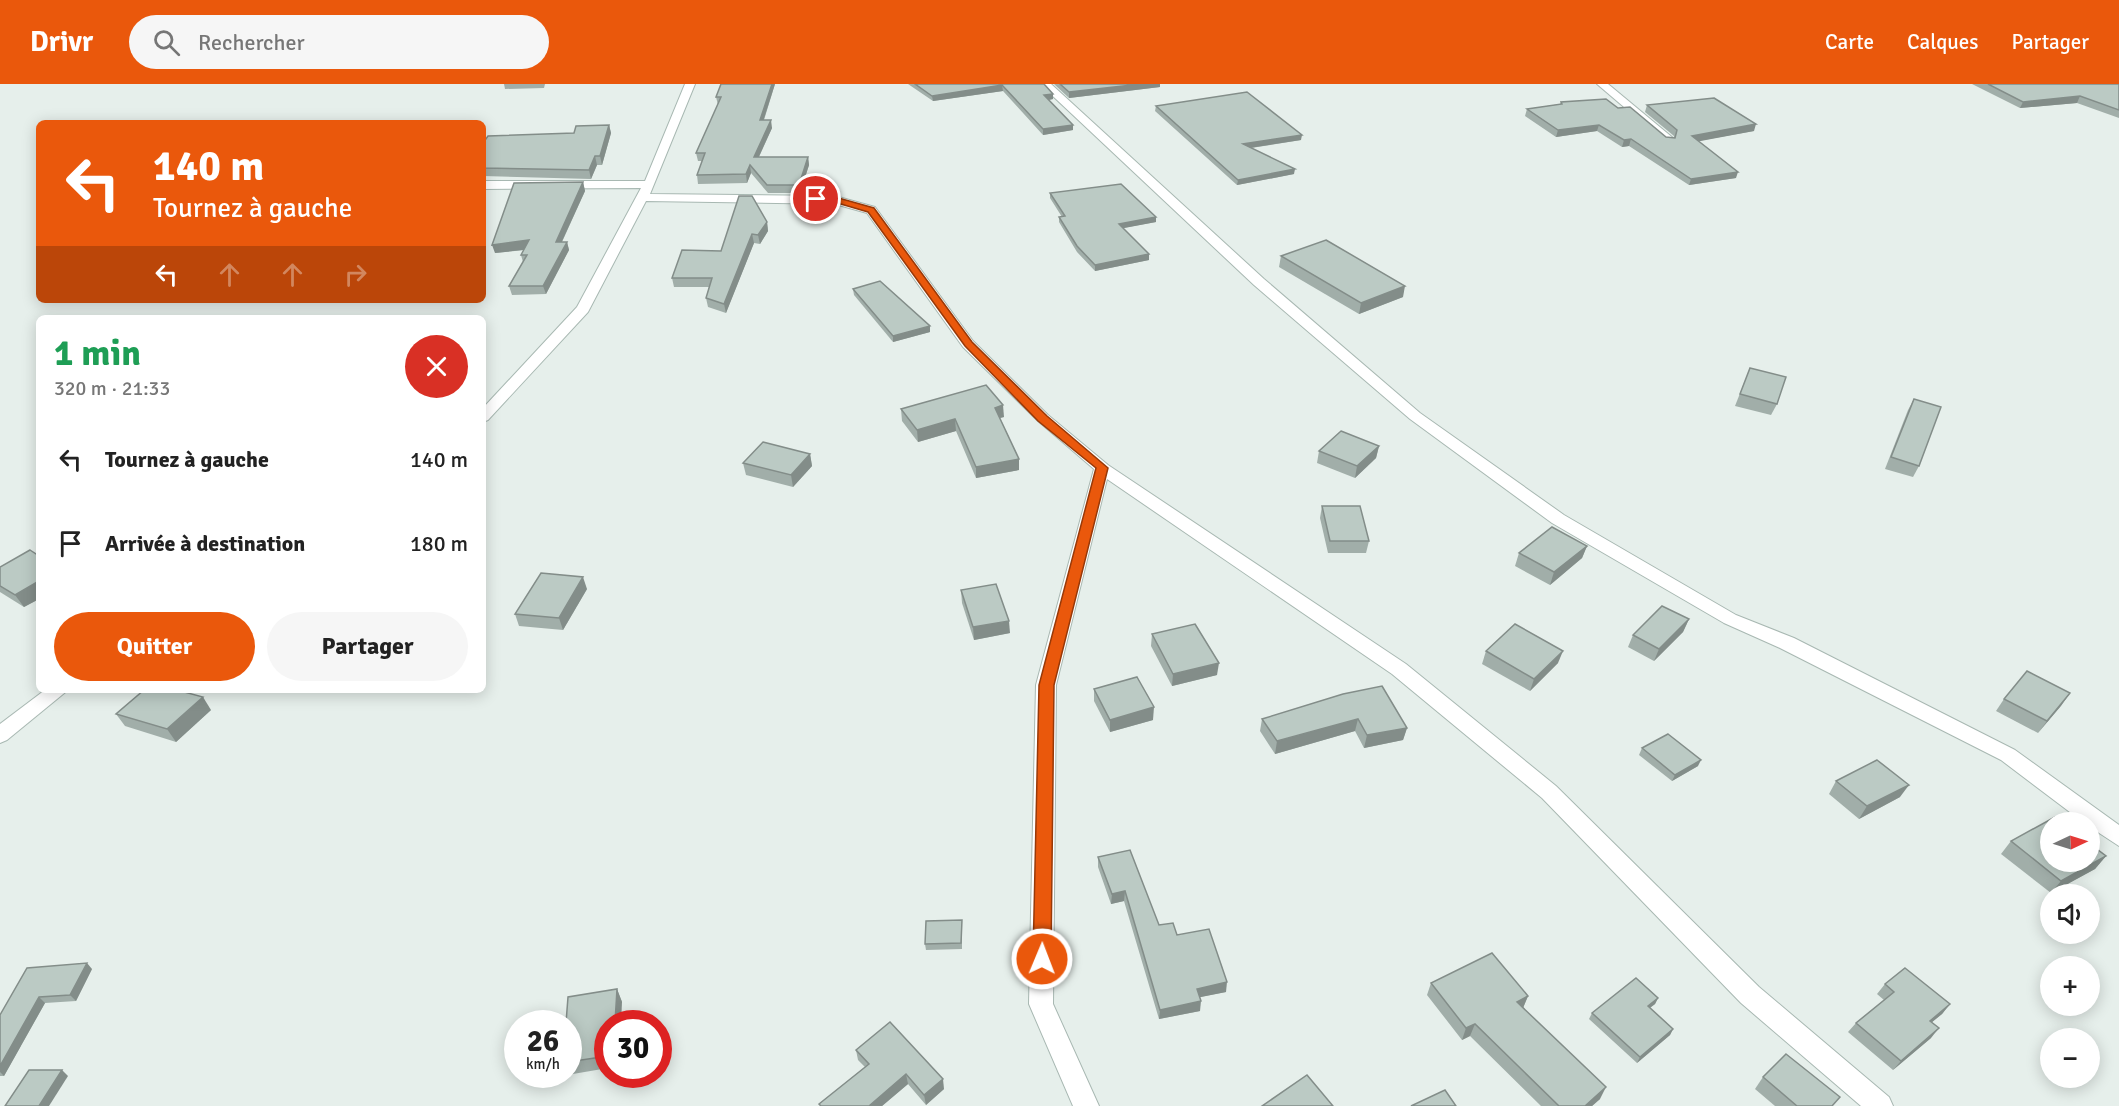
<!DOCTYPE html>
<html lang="fr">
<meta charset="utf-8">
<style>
:root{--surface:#fff;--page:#f6f6f6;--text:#222;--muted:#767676;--accent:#ea580c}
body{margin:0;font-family:Signika,sans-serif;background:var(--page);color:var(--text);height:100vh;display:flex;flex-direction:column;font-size:22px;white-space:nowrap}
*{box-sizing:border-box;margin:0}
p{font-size:20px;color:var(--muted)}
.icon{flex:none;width:33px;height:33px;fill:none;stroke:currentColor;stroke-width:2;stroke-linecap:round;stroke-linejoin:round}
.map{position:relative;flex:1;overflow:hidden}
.panel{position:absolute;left:36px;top:231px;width:450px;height:378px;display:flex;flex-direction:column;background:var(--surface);border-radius:9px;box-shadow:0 3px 15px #0003}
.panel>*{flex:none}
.top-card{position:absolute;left:36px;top:36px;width:450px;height:183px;border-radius:9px;box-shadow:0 3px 15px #0003;background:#ea580c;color:#fff;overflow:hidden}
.needle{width:39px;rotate:86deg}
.buttons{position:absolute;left:2040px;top:728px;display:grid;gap:12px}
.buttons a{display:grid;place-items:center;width:60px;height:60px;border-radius:50%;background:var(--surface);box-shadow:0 3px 15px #0003;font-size:30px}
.speed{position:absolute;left:504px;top:926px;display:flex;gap:12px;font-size:30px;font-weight:700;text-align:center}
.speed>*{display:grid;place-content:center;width:78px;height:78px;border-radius:50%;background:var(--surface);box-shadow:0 3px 15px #0003;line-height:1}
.speed small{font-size:15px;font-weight:400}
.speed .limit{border:9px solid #d22;background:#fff;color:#111}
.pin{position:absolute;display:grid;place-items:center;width:51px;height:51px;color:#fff;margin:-26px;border:3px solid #fff;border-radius:50%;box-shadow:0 2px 6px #0007}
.me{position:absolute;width:66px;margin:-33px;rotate:1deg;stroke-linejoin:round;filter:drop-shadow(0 0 4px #0008)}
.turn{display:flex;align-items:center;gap:21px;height:126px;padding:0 18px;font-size:27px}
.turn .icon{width:78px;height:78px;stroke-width:2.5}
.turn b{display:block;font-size:42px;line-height:51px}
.lanes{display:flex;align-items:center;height:57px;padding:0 18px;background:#0003;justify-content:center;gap:30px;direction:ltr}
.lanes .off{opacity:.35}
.round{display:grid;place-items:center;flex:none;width:63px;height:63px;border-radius:32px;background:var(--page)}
.headline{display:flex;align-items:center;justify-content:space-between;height:102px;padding:0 18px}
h1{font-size:36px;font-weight:700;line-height:45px;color:#1e9e55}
.button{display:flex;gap:12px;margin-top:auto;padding:12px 18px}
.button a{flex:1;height:69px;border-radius:36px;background:var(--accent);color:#fff;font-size:24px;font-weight:700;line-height:69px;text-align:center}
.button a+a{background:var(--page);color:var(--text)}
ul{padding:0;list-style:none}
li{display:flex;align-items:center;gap:18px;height:84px;padding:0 18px}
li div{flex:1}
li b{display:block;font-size:22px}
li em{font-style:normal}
header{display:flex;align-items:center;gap:36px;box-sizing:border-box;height:84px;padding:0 30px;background:var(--accent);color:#fff}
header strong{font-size:28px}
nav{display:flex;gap:33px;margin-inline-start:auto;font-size:21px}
.search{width:420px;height:54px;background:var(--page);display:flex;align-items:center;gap:15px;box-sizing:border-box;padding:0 21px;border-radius:33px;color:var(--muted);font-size:22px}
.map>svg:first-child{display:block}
</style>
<header>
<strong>Drivr</strong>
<div class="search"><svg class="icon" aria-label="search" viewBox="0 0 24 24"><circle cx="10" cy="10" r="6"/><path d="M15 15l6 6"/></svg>Rechercher</div>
<nav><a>Carte</a><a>Calques</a><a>Partager</a></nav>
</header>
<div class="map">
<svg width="2119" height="1022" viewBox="0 0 2119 1022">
<rect width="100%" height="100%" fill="#e6efeb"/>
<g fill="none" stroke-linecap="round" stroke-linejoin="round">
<defs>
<g id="minor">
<polygon points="685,0 695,0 650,110 835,112 875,123 973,257 1048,331 1108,381 1406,580 1556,702 1759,903 1889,1013 1893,1022 1861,1022 1741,919 1542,714 1392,590 1107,395 1056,601 1053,920 1099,1022 1073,1022 1029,920 1036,601 1094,385 1038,337 963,263 867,129 835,120 646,117 588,228 488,336 483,338 483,324 577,223 641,104 483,105 483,97 645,97"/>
<polygon points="1040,0 1051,0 1264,195 1420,329 1564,431 1736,531 1794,554 2015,666 2119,741 2119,762 2090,743 2090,738 2083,738 2001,676 1780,564 1724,539 1552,439 1410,335 1254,201"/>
<polygon points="1597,0 1608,0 1673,54 1673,58 1665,58"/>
<polygon points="45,606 68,606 7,656 0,659 0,640"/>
</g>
</defs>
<use href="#minor" stroke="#a8b8b2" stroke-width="2"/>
<use href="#minor" fill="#fff" fill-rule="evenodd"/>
</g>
<g fill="#a1aea9">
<polygon points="504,0 545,0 544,4 505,5"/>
<polygon points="775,0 764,36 772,44 759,73 808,73 809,81 800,109 768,109 751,89 747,99 698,100 697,91 702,77 698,77 696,69 718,21 716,13"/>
<polygon points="908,0 1044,0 1053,10 1053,15 1048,16 1073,41 1073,46 1043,51 1003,7 933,17"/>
<polygon points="1054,0 1160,0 1160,3 1069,14"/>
<polygon points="1972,0 2119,0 2119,34 2077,19 2020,24"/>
<polygon points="1561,18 1618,24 1666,53 1674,54 1674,52 1645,28 1647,21 1754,47 1698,57 1736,94 1689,101 1629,62 1622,63 1597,47 1556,53 1525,32 1527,25 1560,20"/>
<polygon points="1156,22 1301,56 1251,64 1294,90 1237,101 1155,27"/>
<polygon points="609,41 611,49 602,81 597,81 591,95 483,92 483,59 574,49"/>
<polygon points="583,98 585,107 562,158 567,158 569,166 546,210 512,211 509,202 523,178 521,171 524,166 495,169"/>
<polygon points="1050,109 1156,133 1156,138 1123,144 1149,170 1149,176 1095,187 1077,168 1059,138 1059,133 1062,133 1050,114"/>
<polygon points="767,138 768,147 760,160 754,159 726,229 708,223 706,214 709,203 674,203 672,194 721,167"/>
<polygon points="1281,172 1403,213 1359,230 1279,183"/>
<polygon points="853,205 930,242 930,248 893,258 854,211"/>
<polygon points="1750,284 1777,320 1771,331 1735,322"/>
<polygon points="1914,315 1919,382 1913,393 1885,385 1908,326"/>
<polygon points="901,325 1004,333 1000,334 1019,375 1019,386 976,394 956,347 918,358 902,337"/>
<polygon points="1379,362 1376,374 1355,394 1317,379 1319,367"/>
<polygon points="810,370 812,382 793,403 746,391 743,379"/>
<polygon points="1322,422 1369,457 1366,469 1328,469 1320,434"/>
<polygon points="1587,462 1582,474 1550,501 1515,482 1519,469"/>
<polygon points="39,472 39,515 24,523 0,508 0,483"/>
<polygon points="587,505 563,546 519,542 515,530"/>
<polygon points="961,506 1010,549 974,556 962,519"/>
<polygon points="1689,535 1683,548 1654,577 1628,563 1633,551"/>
<polygon points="1152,550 1217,591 1172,602 1151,562"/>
<polygon points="1486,567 1558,579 1530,607 1482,580"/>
<polygon points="1094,605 1153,636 1110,648 1094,617"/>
<polygon points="2070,609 2038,649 1996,627 2004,615"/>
<polygon points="1343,610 1407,644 1403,656 1364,664 1355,647 1275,670 1260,647 1262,635"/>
<polygon points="211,626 176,658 125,642 116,630"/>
<polygon points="1642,664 1698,682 1672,697 1639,671"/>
<polygon points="1836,697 1900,713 1859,735 1829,710"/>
<polygon points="2011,757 2106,772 2095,785 2051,809 2001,770"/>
<polygon points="1098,773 1159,841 1177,851 1226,908 1200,913 1200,927 1159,935 1124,817 1111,820 1098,783"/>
<polygon points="962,836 962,865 926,866 925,860"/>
<polygon points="92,885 76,917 45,919 4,992 0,992 0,931"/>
<polygon points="1431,899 1528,912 1523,924 1600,1015 1592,1022 1541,1022 1470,952 1462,956 1427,911"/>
<polygon points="1885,900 1950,920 1942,930 1932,938 1931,954 1893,986 1848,948 1856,939 1884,916 1877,910"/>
<polygon points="617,905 622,918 608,939 608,984 567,991 567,990 568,990 568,939"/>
<polygon points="1658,914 1655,920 1650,924 1673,945 1670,951 1637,979 1589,935 1592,929"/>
<polygon points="856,966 944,1005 926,1021 908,1000 882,1022 820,1022 819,1020 865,983 858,976"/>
<polygon points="1763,993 1833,1022 1775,1022 1755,1005"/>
</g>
<g fill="#838d89">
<polygon points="772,0 775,0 761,44 760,36"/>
<polygon points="1141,0 1160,0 1160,3 1069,14 1069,8"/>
<polygon points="1002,1 1003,7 933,17 932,12"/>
<polygon points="1053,10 1053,15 1044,17 1044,11"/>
<polygon points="2080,12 2077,19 2020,24 2023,18"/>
<polygon points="771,36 772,44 755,81 754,73"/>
<polygon points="1756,40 1754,47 1690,59 1692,52"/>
<polygon points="609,41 611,49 602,81 600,72"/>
<polygon points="1073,41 1073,46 1043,51 1043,45"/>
<polygon points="1599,41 1597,47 1556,53 1558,46"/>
<polygon points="1302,51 1301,56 1243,65 1243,60"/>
<polygon points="1631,55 1629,62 1622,63 1624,56"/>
<polygon points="595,72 597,81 591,95 589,86"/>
<polygon points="808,73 809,81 800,109 799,101"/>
<polygon points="750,81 751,89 747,99 746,90"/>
<polygon points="1295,85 1294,90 1237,101 1238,96"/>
<polygon points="1738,88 1736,94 1689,101 1691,95"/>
<polygon points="583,98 585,107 558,166 556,158"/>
<polygon points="1156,133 1156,138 1119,145 1119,140"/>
<polygon points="767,138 768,147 760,160 758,151"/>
<polygon points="752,150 754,159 726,229 724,220"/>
<polygon points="529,156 532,165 495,169 492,161"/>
<polygon points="567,158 569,166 546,210 543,202"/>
<polygon points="1149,170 1149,176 1095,187 1095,181"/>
<polygon points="1405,202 1403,213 1359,230 1361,219"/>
<polygon points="930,242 930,248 893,258 893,252"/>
<polygon points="1003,321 1004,333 995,335 995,324"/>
<polygon points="955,335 956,347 918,358 917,346"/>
<polygon points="1379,362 1376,374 1355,394 1357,382"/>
<polygon points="810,370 812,382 793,403 791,391"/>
<polygon points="1019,375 1019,386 976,394 976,383"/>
<polygon points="1587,462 1582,474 1550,501 1554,488"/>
<polygon points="583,493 587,505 563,546 559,534"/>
<polygon points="39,497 39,515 24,523 15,511"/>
<polygon points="1689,535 1683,548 1654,577 1659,565"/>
<polygon points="1009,537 1010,549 974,556 973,543"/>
<polygon points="1563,567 1558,579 1530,607 1534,595"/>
<polygon points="1219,579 1217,591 1172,602 1173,590"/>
<polygon points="2070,609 2061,622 2038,649 2047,637"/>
<polygon points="203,613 211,626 176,658 167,645"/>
<polygon points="1154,623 1153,636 1110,648 1110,636"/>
<polygon points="1358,635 1355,647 1275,670 1277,657"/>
<polygon points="1407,644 1403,656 1364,664 1367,651"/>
<polygon points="1701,676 1698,682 1672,697 1675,691"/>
<polygon points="1909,701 1900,713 1859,735 1867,722"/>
<polygon points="2106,772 2095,785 2051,809 2061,797"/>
<polygon points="1125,807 1124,817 1111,820 1112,810"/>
<polygon points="87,879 92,885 76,917 70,911"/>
<polygon points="1227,898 1226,908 1196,914 1197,905"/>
<polygon points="617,905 622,918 621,939 615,939"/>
<polygon points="1528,912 1523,924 1517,918"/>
<polygon points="39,913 45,919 4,992 0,988 0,982"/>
<polygon points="1658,914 1655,920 1644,928 1648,922"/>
<polygon points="1201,917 1200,927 1159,935 1160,926"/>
<polygon points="1950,920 1942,930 1921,947 1930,937"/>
<polygon points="1475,940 1470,952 1462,956 1466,944"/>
<polygon points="1939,944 1931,954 1893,986 1901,977"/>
<polygon points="1673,945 1670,951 1637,979 1640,973"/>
<polygon points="62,986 68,992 49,1022 39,1022"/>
<polygon points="906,990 908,1000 882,1022 869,1022"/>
<polygon points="943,995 944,1005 926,1021 924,1011"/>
<polygon points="1606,1003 1600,1015 1592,1022 1585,1022"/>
</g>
<g fill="#bbcac4" stroke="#838d89" stroke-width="1.5">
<polygon points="721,0 772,0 760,36 771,36 754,73 808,73 799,101 767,101 750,81 746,90 697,91 705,69 696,69 721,13 716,13"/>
<polygon points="915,0 1044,0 1053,10 1044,11 1073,41 1043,45 1002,1 932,12"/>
<polygon points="1060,0 1141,0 1069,8"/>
<polygon points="1988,0 2119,0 2119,26 2080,12 2023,18"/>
<polygon points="1247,8 1302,51 1243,60 1295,85 1238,96 1156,22"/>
<polygon points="1714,14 1756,40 1692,52 1738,88 1691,95 1631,55 1624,56 1599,41 1558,46 1527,25 1562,20 1561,18 1606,15 1618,24 1630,23 1666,53 1675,54 1677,46 1647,21"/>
<polygon points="609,41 600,72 595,72 589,86 483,84 483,59 488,52 574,49 576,42"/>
<polygon points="583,98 556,158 567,158 543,202 509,202 527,171 521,171 529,156 492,161 514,99"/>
<polygon points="1121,100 1156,133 1119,140 1149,170 1095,181 1077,162 1059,133 1065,132 1050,109"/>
<polygon points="739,112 752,112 767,138 758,151 752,150 724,220 706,214 712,194 672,194 682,166 721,167"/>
<polygon points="1326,156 1405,202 1361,219 1281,172"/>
<polygon points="880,197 930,242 893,252 853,205"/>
<polygon points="1750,284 1786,293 1777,320 1740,310"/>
<polygon points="986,301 1003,321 995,324 1019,375 976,383 955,335 917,346 901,325"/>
<polygon points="1914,315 1941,323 1919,382 1891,373"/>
<polygon points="1341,347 1379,362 1357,382 1319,367"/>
<polygon points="763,358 810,370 791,391 743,379"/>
<polygon points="1322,422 1360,422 1369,457 1330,457"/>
<polygon points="1552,443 1587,462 1554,488 1519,469"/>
<polygon points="30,466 39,472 39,497 15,511 0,502 0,483"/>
<polygon points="541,489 583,493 559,534 515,530"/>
<polygon points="996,500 1009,537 973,543 961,506"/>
<polygon points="1662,522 1689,535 1659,565 1633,551"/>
<polygon points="1195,540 1219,579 1173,590 1152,550"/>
<polygon points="1515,540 1563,567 1534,595 1486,567"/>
<polygon points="2027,587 2070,609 2047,637 2004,615"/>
<polygon points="1137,593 1154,623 1110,636 1094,605"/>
<polygon points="1382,602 1407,644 1367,651 1358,635 1277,657 1262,635 1343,610"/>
<polygon points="144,606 177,606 203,613 167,645 116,630"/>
<polygon points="1668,650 1701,676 1675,691 1642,664"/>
<polygon points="1877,676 1909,701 1867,722 1836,697"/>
<polygon points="2055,733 2061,738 2050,738 2050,777 2090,777 2090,760 2106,772 2061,797 2011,757"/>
<polygon points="1130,766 1159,841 1173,839 1177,851 1209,845 1227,898 1197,905 1201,917 1160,926 1125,807 1112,810 1098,773"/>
<polygon points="962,836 961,859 925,860 926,837"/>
<polygon points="1492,869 1528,912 1517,918 1606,1003 1585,1022 1559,1022 1475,940 1466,944 1431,899"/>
<polygon points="87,879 70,911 39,913 0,982 0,931 27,884"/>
<polygon points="1905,884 1950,920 1930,937 1939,944 1901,977 1856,939 1894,908 1885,900"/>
<polygon points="1636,894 1658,914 1648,922 1673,945 1640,973 1592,929"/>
<polygon points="617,905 615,939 608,939 608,972 568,978 568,939 566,939 568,913"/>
<polygon points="890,938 943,995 924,1011 906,990 869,1022 821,1022 819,1020 869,980 856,966"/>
<polygon points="1786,970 1840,1013 1832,1022 1797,1022 1763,993"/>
<polygon points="29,986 62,986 39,1022 5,1022"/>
<polygon points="1307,991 1333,1022 1262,1022"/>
<polygon points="1445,1006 1456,1022 1411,1022"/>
</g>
<polygon fill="#ea580c" stroke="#983908" stroke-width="1.5" points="816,112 835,113 874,124 972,258 1047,332 1108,384 1054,601 1051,875 1048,880 1042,882 1035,880 1033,875 1039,601 1096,384 1038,337 965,262 868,128 834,118 813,117 812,115"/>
</svg>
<div class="buttons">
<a><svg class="needle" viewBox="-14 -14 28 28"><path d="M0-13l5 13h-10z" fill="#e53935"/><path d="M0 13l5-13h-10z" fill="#767676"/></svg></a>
<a><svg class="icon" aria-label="sound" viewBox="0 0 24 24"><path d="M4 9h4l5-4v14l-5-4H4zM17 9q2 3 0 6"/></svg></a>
<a>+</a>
<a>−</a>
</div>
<div class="speed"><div>26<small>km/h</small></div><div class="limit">30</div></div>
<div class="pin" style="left:816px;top:115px;background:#d93025"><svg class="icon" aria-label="arrive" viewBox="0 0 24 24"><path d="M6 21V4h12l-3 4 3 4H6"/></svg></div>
<svg class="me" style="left:1042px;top:875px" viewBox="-20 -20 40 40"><circle r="17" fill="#ea580c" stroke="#fff" stroke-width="3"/><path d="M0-11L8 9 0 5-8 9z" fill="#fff"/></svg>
<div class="top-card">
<div class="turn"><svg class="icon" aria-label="left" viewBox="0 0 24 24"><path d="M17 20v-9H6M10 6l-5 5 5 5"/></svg><div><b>140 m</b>Tournez à gauche</div></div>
<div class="lanes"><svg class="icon" aria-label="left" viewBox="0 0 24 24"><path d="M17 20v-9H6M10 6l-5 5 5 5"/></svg><svg class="icon off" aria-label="ahead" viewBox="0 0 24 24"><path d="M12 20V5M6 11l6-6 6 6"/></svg><svg class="icon off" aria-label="ahead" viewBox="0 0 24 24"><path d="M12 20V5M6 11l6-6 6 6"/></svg><svg class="icon off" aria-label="right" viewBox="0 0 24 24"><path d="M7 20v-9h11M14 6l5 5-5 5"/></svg></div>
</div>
<section class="panel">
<div class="headline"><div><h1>1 min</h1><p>320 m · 21:33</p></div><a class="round" style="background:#d93025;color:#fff"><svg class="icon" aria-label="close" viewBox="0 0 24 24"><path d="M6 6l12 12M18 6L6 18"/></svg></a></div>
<ul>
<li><svg class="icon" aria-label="left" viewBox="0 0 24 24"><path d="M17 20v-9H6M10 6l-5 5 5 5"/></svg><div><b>Tournez à gauche</b></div><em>140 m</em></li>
<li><svg class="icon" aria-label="arrive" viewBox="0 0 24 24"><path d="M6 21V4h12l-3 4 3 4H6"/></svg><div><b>Arrivée à destination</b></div><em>180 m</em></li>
</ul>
<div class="button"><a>Quitter</a><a>Partager</a></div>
</section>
</div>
